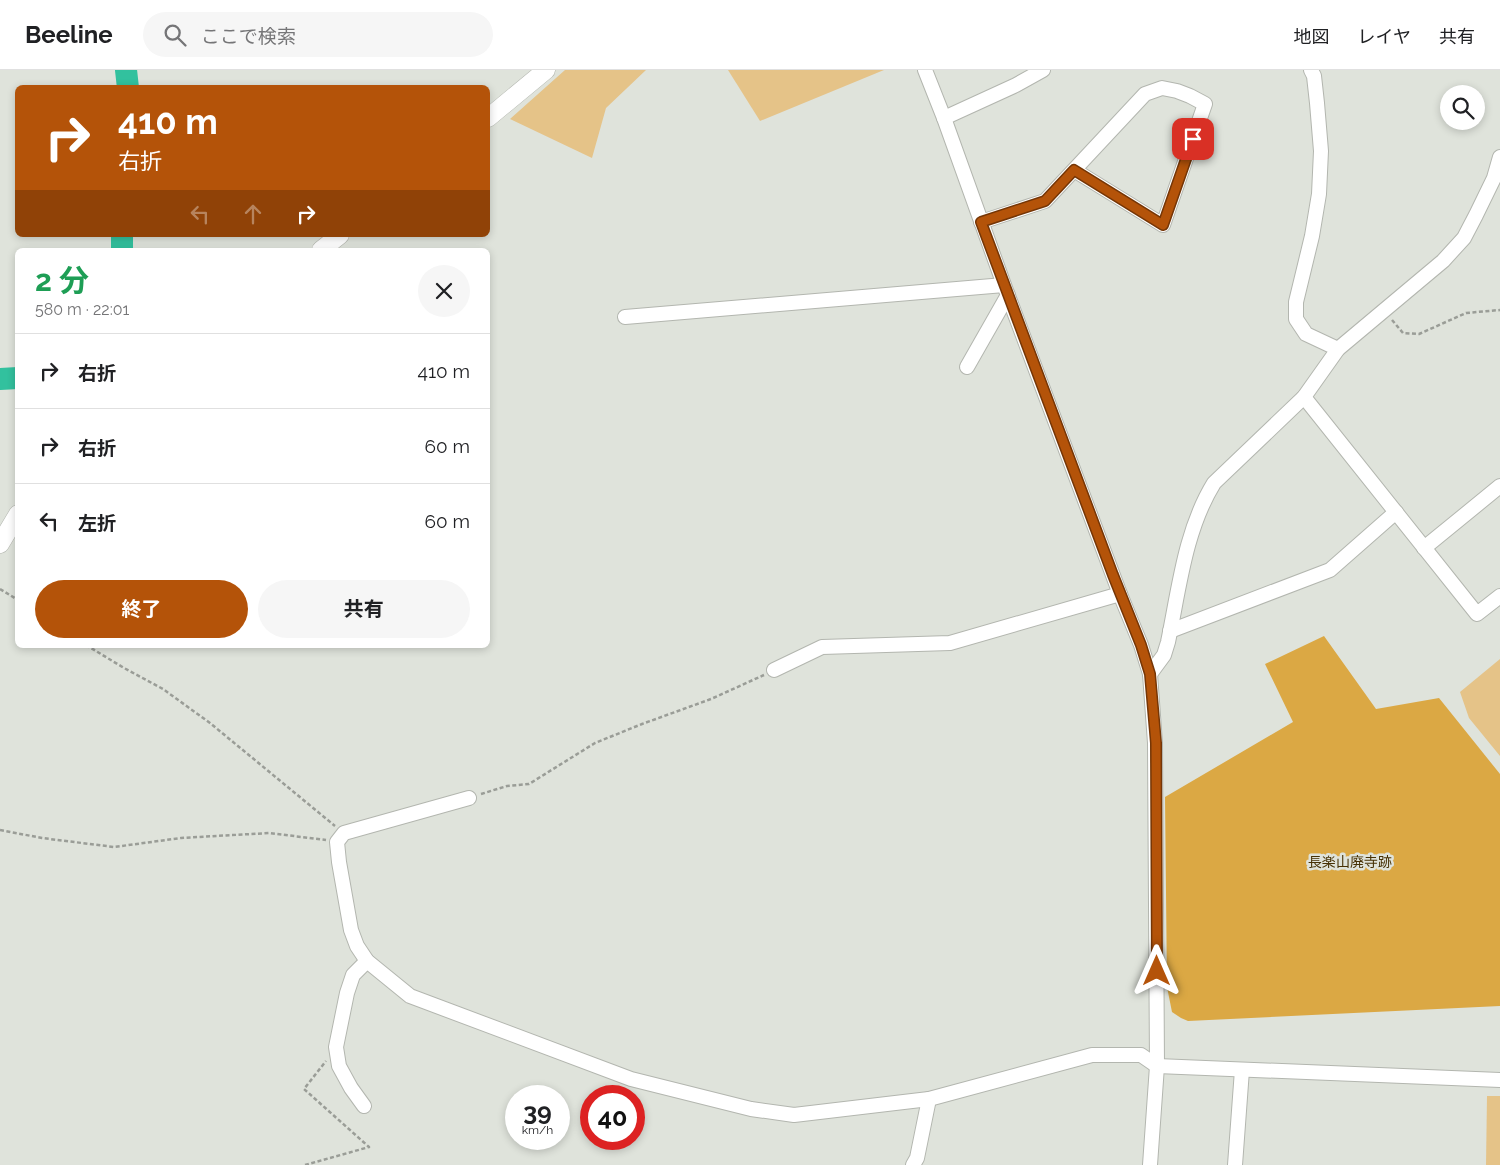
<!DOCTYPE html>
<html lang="ja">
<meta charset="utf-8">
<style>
:root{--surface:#fff;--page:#f6f6f6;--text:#202124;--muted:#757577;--line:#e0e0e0;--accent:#b45309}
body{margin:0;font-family:Raleway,"Noto Sans JP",sans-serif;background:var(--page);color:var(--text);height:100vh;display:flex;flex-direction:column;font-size:19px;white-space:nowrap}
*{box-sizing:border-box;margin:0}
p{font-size:16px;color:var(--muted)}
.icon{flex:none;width:28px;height:28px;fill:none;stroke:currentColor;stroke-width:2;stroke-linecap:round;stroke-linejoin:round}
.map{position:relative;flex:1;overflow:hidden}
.sheet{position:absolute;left:15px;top:178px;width:475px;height:400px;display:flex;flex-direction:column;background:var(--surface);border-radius:8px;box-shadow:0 2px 8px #0003}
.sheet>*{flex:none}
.banner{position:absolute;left:15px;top:15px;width:475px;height:152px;border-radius:8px;box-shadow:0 2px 8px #0003;background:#b45309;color:#fff;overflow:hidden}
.tools{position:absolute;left:1440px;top:15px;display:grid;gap:10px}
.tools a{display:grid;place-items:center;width:45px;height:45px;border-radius:50%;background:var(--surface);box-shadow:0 2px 8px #0003;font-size:25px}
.speed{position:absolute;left:505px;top:1015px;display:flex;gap:10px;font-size:25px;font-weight:700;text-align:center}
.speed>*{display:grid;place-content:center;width:65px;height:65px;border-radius:50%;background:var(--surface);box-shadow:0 2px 8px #0003;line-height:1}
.speed small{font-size:12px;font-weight:400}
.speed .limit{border:8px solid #d22;background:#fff;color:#111}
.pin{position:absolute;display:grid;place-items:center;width:42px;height:42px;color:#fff;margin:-21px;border-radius:10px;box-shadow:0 2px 8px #0006}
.me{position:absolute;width:55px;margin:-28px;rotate:0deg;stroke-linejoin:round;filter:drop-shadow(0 0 4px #0008)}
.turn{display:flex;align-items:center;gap:18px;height:105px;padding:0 20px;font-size:22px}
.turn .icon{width:65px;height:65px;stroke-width:2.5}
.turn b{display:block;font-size:35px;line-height:42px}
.lanes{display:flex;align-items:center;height:48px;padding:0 20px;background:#0003;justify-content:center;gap:25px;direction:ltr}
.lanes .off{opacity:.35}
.round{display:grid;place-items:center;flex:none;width:52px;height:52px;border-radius:26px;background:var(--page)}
.headline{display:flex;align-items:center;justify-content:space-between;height:85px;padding:0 20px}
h1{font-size:30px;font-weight:700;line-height:38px;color:#1e9e55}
.action{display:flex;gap:10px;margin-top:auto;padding:10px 20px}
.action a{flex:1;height:58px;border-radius:30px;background:var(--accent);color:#fff;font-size:20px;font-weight:700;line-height:58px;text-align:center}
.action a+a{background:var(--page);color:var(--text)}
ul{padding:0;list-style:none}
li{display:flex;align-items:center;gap:15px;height:75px;padding:0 20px;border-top:1px solid var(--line)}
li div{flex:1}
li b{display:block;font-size:19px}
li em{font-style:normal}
header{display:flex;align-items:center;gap:30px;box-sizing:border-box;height:70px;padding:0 25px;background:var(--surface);border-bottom:1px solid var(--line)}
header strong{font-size:24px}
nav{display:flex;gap:28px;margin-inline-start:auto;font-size:18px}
.search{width:350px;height:45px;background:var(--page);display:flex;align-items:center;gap:12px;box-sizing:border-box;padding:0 18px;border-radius:28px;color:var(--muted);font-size:19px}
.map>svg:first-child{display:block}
</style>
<header>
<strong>Beeline</strong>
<div class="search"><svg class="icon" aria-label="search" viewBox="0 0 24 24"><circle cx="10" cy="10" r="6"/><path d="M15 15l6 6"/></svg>ここで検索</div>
<nav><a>地図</a><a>レイヤ</a><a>共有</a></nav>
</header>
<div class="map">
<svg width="1500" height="1095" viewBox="0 0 1500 1095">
<rect width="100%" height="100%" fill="#dfe3db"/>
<g fill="#e5c388">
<polygon points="565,0 646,0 606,38 592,88 510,49"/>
<polygon points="728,0 884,0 760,51"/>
<polygon points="1500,589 1500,686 1469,648 1460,622"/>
<polygon points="1487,1026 1500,1026 1500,1095 1486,1095"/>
</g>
<polygon fill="#dba844" points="1324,566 1376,639 1439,628 1500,704 1500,936 1188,951 1181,948 1172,942 1167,917 1165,727 1293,652 1265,594"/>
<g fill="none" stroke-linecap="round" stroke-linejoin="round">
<g stroke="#32c19e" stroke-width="22">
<polyline points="126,0 128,18"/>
<polyline points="122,165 122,180"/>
<polyline points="0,309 18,308"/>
</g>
<defs>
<g id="minor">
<polyline points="925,0 944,48 1004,215 1120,524 1141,575 1150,604 1155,673 1157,996 1150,1095"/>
<polyline points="1311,0 1314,6 1317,33 1321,81 1319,124 1312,166 1296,232 1296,249 1306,264 1338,279"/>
<polyline points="944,48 1016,15 1043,0"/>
<polyline points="981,152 1045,131 1145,24 1162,18 1177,21 1190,26 1205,34 1163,155 1074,100"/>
<polyline points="625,247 1004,215"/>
<polyline points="967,297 1008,225"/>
<polyline points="1304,327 1477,544 1500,526"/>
<polyline points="1424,478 1500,416"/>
<polyline points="1170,561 1330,500 1396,442"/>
<polyline points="774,600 822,577 950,573 1120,524"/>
<path d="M1150 604 1164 585 1168 572C1179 519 1185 460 1214 413L1304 327 1338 279 1443 191 1464 168 1476 145 1494 108 1500 87"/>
<polyline points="469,728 344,763 337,772 339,792 351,860 357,876 367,891 410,926 631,1009 751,1039 794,1045 929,1029 1092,985 1141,985 1157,996 1500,1010"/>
<polyline points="364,1036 351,1018 339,996 336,977 347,923 353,905 367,891"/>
<polyline points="913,1095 917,1088 929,1029"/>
<polyline points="1235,1095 1242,1000"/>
</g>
<g id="major">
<polyline points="488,48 546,0"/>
<polyline points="321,180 340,165"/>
<polyline points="0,474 18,444"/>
</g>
</defs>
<use href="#minor" stroke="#b3b6af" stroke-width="16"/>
<use href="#major" stroke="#b3b6af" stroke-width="19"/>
<g stroke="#9a9d97" stroke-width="2.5" stroke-dasharray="4 2.5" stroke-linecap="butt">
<polyline points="1392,250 1403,263 1419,264 1466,243 1500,240"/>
<polyline points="0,519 18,530"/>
<polyline points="86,575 124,598 163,619 210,653 335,756"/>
<polyline points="481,724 507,716 529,714 595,673 642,654 711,629 764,605"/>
<polyline points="0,760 42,768 114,777 181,768 269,763 326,770"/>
<polyline points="305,1095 369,1077 304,1019 326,991"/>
</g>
<use href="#minor" stroke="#fff" stroke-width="14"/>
<use href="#major" stroke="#fff" stroke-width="18"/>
</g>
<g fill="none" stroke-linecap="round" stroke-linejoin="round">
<defs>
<polyline id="route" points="1157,901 1156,673 1150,604 1141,575 1113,505 981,152 1045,131 1074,100 1163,155 1193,69"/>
</defs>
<use href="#route" stroke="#753606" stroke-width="12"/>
<use href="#route" stroke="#b45309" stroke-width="9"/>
</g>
<g text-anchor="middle" stroke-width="5" stroke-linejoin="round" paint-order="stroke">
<g font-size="14" fill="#463105" stroke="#dfe3db">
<text x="1350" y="797">長楽山廃寺跡</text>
</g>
</g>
</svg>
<div class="tools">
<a><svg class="icon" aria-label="search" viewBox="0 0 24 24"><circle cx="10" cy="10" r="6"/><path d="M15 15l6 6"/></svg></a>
</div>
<div class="speed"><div>39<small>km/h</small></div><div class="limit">40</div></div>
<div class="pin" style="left:1193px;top:69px;background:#d93025"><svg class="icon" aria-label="arrive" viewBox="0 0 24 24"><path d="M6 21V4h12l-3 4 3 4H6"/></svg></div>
<svg class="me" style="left:1157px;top:901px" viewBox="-20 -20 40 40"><path d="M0-17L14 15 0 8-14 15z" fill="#b45309" stroke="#fff" stroke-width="4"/></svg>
<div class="banner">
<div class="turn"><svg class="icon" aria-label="right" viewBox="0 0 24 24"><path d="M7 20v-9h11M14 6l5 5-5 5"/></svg><div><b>410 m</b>右折</div></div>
<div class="lanes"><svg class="icon off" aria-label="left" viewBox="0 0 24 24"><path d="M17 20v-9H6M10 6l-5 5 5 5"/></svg><svg class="icon off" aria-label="ahead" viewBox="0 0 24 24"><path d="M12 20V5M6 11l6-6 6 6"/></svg><svg class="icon" aria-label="right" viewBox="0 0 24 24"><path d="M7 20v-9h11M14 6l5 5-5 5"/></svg></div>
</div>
<section class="sheet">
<div class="headline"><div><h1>2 分</h1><p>580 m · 22:01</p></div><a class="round"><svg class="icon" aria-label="close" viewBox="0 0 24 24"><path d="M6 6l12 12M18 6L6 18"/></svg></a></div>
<ul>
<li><svg class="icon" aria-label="right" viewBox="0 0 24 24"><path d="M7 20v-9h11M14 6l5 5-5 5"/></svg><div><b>右折</b></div><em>410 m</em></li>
<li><svg class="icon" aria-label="right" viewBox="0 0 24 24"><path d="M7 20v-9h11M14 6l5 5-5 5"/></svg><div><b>右折</b></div><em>60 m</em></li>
<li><svg class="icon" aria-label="left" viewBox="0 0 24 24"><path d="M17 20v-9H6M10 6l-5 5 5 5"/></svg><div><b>左折</b></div><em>60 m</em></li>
</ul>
<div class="action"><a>終了</a><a>共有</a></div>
</section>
</div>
